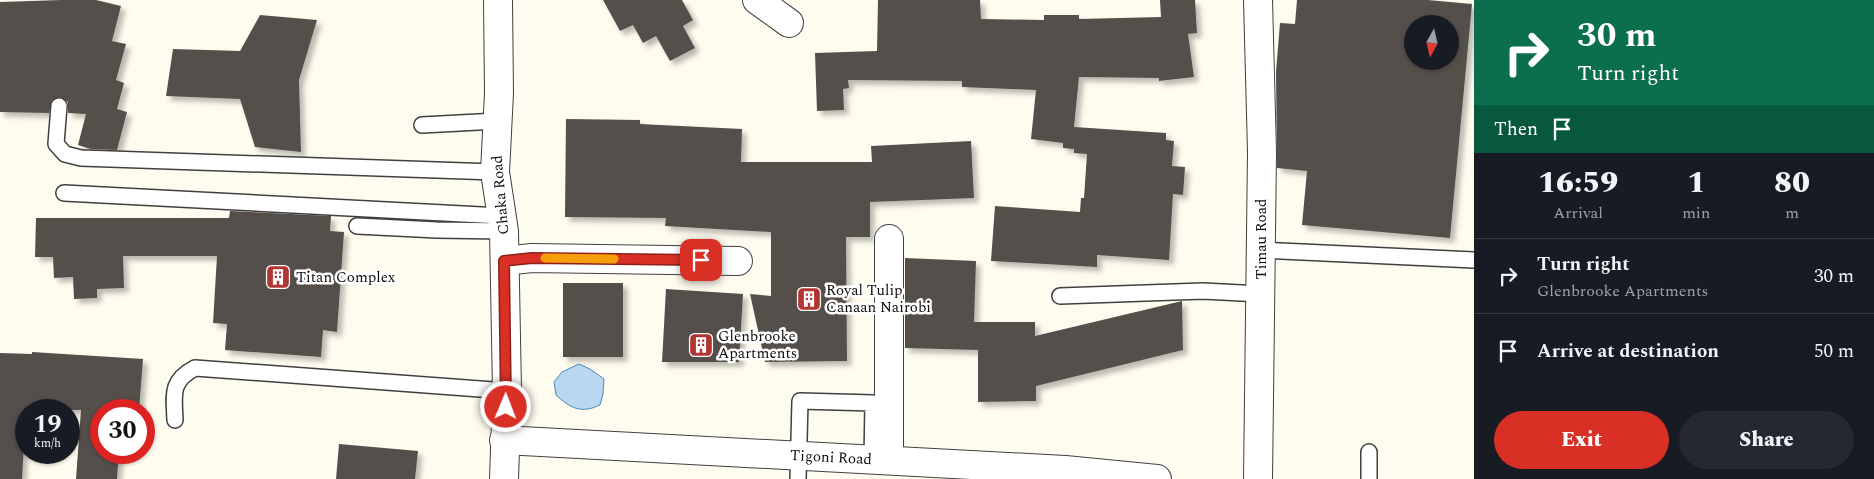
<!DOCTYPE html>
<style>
:root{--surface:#171b24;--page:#242831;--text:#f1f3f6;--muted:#9ea1a6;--line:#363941;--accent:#d93025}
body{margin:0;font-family:Spectral,serif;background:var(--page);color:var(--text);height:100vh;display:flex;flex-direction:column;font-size:19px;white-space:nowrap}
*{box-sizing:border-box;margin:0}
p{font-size:16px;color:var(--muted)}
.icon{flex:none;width:28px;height:28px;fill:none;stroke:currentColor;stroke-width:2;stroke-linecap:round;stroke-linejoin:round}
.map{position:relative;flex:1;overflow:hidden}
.side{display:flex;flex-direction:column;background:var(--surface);width:400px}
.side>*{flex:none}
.guide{background:#0b6e4f;color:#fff;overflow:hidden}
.needle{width:32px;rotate:188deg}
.tools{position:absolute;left:1404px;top:15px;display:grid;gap:10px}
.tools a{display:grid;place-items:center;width:55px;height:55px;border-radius:50%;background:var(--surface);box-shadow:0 1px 4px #0004;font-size:25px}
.speed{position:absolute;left:15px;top:399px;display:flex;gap:10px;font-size:25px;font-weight:700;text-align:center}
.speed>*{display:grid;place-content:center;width:65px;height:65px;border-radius:50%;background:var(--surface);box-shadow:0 1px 4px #0004;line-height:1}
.speed small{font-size:12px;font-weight:400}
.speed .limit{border:8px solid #d22;background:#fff;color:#111}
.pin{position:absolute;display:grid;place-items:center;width:42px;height:42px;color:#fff;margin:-21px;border-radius:10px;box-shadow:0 2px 8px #0006}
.me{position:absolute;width:55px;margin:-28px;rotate:1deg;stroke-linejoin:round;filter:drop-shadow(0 0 4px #0008)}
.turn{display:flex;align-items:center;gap:18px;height:105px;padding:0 20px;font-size:22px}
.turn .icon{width:65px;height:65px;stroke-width:2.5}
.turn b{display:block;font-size:35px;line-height:42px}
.then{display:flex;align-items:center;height:48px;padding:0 20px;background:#0003;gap:10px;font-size:19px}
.eta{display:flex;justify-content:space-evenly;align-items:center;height:85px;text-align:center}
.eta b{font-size:30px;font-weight:800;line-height:35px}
.cta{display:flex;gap:10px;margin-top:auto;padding:10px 20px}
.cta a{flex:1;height:58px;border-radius:30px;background:var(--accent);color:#fff;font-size:20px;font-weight:800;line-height:58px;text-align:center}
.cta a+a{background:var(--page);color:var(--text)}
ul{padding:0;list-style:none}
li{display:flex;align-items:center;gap:15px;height:75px;padding:0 20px;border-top:1px solid var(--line)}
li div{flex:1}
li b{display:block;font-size:19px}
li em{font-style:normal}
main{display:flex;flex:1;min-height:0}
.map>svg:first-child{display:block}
</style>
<main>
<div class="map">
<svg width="1474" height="479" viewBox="0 0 1474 479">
<defs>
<filter id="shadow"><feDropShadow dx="4.5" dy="4.5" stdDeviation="2.5" flood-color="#0004"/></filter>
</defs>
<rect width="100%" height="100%" fill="#fefcef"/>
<path fill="#b9d8f0" stroke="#4688c1" d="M579 364 590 369 604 379 603 394 600 405C581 414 570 408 556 395L554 382 562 372Z"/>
<g fill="#55504b" fill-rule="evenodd" filter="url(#shadow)">
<polygon points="61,0 96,0 121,6 112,41 126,44 116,80 124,83 117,109 127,112 117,150 91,149 78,145 86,114 68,113 68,102 60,97 52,100 49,113 0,112 0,2"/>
<polygon points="603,0 682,0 693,20 683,26 695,48 670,61 656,36 643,43 633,25 620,31"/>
<polygon points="878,0 980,0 981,19 1044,20 1044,15 1079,15 1079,19 1161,17 1160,0 1195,0 1197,33 1188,34 1194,77 1159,81 1159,78 1079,77 1074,127 1166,133 1166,140 1174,141 1172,166 1185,167 1183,195 1173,194 1169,260 1097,255 1097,267 991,261 995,206 1080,212 1081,198 1084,198 1087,154 1074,153 1074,149 1063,148 1063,143 1031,139 1036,90 962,87 962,81 848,80 849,88 843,89 844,110 817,111 815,53 877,51"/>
<path d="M1297 0H1428L1472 4 1450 238 1302 225 1307 171 1277 168 1276 72 1280 23 1295 24ZM1412 24H1450V61H1412Z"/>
<polygon points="260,15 317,20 299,80 301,152 255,147 240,99 166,96 173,49 240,51"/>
<polygon points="566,119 640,120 640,124 742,129 741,162 872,162 871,146 971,141 974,198 870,202 870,237 846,237 847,361 765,362 750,294 771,296 771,232 665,226 666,218 565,217"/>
<polygon points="230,211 331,216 330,231 344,232 337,332 323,330 321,357 225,350 227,324 213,323 217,256 123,256 124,288 97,289 97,298 74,299 73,277 54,278 53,257 35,257 36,218 229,218"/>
<polygon points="905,258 976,261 974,322 1035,322 1035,336 1182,301 1183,350 1036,386 1036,401 978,402 978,350 905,348"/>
<rect x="563" y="283" width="60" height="74"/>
<polygon points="666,289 743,294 739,362 662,362"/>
<polygon points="32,352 143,359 139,410 101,410 101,452 119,452 117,479 76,479 81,410 26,410 22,479 0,479 0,353 32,354"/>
<polygon points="339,444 418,451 415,479 336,479"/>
</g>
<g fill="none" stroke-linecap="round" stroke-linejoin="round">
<defs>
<g id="lane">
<polyline points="59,106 56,144 65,154 81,158 495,172"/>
<polyline points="422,125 497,121"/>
<polyline points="64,193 501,216"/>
<polyline points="357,226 437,230 504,231"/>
<polyline points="1260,250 1474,260"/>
<polyline points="1060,296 1203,291 1261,294"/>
<path d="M175 420C174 395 170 381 195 368L507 391"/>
<polyline points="798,479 800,401 873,403 872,459"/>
<polyline points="1369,479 1369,452"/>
</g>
<g id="street">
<polyline points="498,0 499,93 495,172 504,231 507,391 504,479"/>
<polyline points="757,0 789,23"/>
<polyline points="889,239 889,460"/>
<polyline points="505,261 532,258 738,261"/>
<polyline points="504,440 1065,470 1157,479"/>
<polyline points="1258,479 1262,152 1258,0"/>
</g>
</defs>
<use href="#lane" stroke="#404040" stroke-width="18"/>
<use href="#street" stroke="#404040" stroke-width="30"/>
<use href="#lane" stroke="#fff" stroke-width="15"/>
<use href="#street" stroke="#fff" stroke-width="28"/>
</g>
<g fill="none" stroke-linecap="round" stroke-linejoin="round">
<defs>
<polyline id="route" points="506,407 504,261 532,258 701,260"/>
</defs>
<use href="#route" stroke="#8d1f18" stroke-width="12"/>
<use href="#route" stroke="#d93025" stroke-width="9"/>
<polyline stroke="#f59e0b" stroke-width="9" points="545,258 614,259"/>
</g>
<defs>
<symbol id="building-square" viewBox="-11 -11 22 22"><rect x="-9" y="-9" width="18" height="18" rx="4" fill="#b13532" stroke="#fff"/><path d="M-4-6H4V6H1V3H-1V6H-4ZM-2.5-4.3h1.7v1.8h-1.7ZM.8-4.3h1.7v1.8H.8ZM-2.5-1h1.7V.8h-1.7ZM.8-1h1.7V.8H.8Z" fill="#fff"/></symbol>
</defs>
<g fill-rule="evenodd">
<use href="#building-square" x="264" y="263" width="28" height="28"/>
<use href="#building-square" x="795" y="285" width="28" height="28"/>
<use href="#building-square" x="687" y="331" width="28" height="28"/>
</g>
<g text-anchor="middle" stroke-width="5" stroke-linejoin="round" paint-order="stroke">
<g font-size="15" fill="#0d0d0d" stroke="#fff">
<text transform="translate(500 195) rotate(-95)" y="5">Chaka Road</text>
<text transform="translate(1261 239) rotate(-90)" y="5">Timau Road</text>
<text transform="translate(831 457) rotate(3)" y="5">Tigoni Road</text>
</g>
<g font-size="15" fill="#0d0d0d" stroke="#fff" text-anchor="start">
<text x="296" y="282">Titan Complex</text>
<text x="826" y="295">Royal Tulip<tspan x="826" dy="17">Canaan Nairobi</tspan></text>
<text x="718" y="341">Glenbrooke<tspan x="718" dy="17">Apartments</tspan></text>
</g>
</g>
</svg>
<div class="tools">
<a><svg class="needle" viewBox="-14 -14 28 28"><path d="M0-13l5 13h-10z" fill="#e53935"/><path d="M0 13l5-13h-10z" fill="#9ea1a6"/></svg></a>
</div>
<div class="speed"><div>19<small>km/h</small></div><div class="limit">30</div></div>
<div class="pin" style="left:701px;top:260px;background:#d93025"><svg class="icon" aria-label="arrive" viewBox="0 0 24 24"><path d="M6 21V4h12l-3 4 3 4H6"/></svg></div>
<svg class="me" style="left:506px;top:407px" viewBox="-20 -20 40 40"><circle r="17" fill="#d93025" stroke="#fff" stroke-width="3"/><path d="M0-11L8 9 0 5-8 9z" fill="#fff"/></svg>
</div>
<section class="side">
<div class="guide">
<div class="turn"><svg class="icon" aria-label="right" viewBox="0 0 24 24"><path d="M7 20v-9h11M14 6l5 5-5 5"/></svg><div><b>30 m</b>Turn right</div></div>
<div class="then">Then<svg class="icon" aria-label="arrive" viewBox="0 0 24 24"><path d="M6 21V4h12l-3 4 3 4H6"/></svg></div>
</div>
<div class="eta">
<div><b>16:59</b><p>Arrival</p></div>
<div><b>1</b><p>min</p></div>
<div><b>80</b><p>m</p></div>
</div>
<ul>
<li><svg class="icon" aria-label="right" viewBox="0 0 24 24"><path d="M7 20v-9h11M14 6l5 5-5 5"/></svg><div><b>Turn right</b><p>Glenbrooke Apartments</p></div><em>30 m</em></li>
<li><svg class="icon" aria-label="arrive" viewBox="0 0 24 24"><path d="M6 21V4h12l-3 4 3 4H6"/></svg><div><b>Arrive at destination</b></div><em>50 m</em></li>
</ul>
<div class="cta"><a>Exit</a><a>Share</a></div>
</section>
</main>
